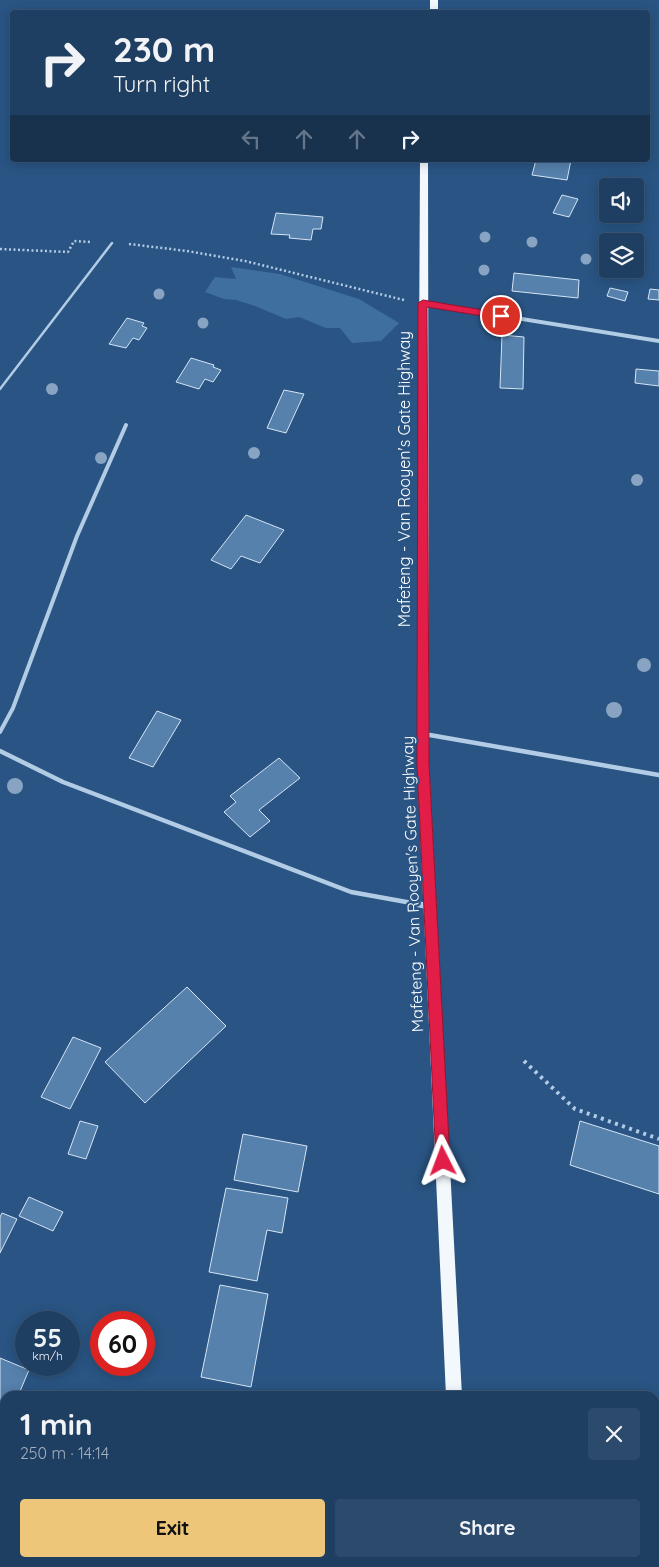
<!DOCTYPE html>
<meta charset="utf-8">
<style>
:root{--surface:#1f3f62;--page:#2c4a6b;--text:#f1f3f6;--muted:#a1afbe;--line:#3c5877;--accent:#edc679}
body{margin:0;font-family:Quicksand,sans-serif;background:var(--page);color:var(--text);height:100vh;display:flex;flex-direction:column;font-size:19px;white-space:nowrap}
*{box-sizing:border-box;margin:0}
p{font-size:16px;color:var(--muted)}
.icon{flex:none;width:28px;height:28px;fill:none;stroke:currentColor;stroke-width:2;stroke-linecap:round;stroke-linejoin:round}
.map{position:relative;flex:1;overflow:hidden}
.drawer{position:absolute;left:0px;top:1391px;width:660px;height:176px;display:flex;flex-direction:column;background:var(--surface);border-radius:15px 15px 0 0;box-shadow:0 2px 12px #0003,0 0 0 1px var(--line)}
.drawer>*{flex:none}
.top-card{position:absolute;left:10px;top:10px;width:640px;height:152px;border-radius:5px;box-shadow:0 2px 12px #0003,0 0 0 1px var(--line);background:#1f3f62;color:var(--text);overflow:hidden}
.buttons{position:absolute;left:599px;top:178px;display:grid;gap:10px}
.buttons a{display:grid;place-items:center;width:45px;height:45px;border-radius:5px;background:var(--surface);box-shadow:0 2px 12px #0003,0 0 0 1px var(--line);font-size:25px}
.speed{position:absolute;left:15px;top:1311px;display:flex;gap:10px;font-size:25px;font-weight:700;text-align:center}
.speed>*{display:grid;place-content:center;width:65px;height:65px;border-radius:50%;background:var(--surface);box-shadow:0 2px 12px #0003,0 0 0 1px var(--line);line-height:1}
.speed small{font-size:12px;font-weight:400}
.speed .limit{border:8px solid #d22;background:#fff;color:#111}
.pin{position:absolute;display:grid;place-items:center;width:42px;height:42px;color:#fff;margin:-21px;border:2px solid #fff;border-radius:50%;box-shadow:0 1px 5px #0007}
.me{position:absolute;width:55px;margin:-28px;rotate:357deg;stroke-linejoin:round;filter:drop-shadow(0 0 4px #0008)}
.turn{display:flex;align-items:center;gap:18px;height:105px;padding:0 20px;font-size:22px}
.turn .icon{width:65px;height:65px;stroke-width:2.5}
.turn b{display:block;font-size:35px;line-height:42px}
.lanes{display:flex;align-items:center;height:48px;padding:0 20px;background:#0003;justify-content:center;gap:25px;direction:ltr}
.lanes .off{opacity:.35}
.round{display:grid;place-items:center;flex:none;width:52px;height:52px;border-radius:5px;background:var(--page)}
.head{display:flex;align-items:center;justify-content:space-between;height:85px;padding:0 20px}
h1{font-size:30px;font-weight:800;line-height:38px}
.button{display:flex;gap:10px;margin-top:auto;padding:10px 20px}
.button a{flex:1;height:58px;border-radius:5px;background:var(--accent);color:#111;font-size:20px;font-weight:800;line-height:58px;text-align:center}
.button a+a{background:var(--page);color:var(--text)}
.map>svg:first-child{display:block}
</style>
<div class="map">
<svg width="659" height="1567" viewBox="0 0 659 1567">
<rect width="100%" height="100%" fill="#295483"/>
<polygon fill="#3e6f9f" points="231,267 280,274 359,299 399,323 381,341 352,343 340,328 326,328 299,317 286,319 255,306 236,300 224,299 205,292 215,277 236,279"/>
<g fill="#5681ac" stroke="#d5e5f5">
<polygon points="536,160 571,160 567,180 532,175"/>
<polygon points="562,195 578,199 569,217 553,213"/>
<polygon points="276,213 323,217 321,229 313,229 311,240 289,238 290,235 271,234"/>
<polygon points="514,273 579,280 578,298 512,291"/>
<polygon points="610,288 628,292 625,301 607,296"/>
<polygon points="650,289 659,290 659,300 648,299"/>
<polygon points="127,318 144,323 142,326 147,328 139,340 133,338 126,348 109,344"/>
<polygon points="502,335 524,337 523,389 500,388"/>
<polygon points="191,358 214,365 213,367 221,370 213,382 205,379 199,389 176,382"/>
<polygon points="636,369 659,371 659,386 635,383"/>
<polygon points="284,390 304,394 286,433 267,428"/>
<polygon points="246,515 284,530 260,563 241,556 231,569 211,560"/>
<polygon points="157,711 181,720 153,767 129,758"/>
<polygon points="279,758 300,778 259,810 270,821 250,837 224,812 236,802 230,796"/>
<polygon points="187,987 226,1026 145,1103 105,1062"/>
<polygon points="73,1037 101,1048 70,1109 41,1097"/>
<polygon points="80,1121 98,1126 86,1159 68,1154"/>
<polygon points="580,1121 659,1146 659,1194 570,1165"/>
<polygon points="243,1134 307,1146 298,1192 234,1180"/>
<polygon points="226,1188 288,1198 282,1233 267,1230 257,1281 209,1272"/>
<polygon points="29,1197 63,1212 53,1231 19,1216"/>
<polygon points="2,1213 17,1219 0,1253 0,1217"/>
<polygon points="220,1285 268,1294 251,1387 201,1377"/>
<polygon points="0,1358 29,1370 18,1396 5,1396 5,1405 0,1403"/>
</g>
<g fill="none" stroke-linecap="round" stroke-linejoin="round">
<g stroke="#b2cce6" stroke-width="2.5" stroke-dasharray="2 2.5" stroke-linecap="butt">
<polyline points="129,244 187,251 245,261 404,300"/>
<polyline points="0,249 68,252 74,241 91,242"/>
</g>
<polyline stroke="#b2cce6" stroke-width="4" stroke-dasharray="3 4.5" stroke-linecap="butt" points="524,1061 575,1109 659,1139"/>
<polyline stroke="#b2cce6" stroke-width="2.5" points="0,389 112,243"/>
<polyline stroke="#b2cce6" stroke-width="4" points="0,732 13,708 77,536 126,425"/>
<polyline stroke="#b2cce6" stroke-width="4" points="423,303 659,341"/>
<g stroke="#b2cce6" stroke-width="4.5">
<polyline points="424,734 659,775"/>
<polyline points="0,751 63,782 351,892 423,905"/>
</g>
<g stroke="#b2cce6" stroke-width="6">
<polyline points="416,904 428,906"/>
<polyline points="0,1485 5,1486"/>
<polyline points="264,1562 264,1567"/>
</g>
<g fill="#f3f8fd" fill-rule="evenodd">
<rect x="430" y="0" width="8" height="12"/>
<polygon points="420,160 428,160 429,764 462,1396 446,1396 417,764"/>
<rect x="454" y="1562" width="18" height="5"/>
</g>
</g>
<g fill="#88a4c2">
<circle cx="485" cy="237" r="5.5"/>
<circle cx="532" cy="242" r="5.5"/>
<circle cx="586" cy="259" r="5.5"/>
<circle cx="484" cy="270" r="5.5"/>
<circle cx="159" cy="294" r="5.5"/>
<circle cx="203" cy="323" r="5.5"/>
<circle cx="52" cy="389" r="6"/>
<circle cx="254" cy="453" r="6"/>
<circle cx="101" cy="458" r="6"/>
<circle cx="637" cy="480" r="6"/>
<circle cx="644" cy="665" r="7"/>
<circle cx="614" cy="710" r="8"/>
<circle cx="15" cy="786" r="8"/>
</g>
<polygon fill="#e11d48" stroke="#92132f" points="423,300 501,313 506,316 501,319 427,307 429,764 450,1161 448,1166 443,1168 438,1166 436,1161 417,764 418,303"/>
<g text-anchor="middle" stroke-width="4.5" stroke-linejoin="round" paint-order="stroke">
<g font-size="16" fill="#fff" stroke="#295483">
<text transform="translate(404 479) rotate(-90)" y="6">Mafeteng - Van Rooyen's Gate Highway</text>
<text transform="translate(412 884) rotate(-92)" y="6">Mafeteng - Van Rooyen's Gate Highway</text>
</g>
</g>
</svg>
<div class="buttons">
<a><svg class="icon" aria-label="sound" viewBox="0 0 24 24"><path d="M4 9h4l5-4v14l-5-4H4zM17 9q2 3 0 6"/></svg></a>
<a><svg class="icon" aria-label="layers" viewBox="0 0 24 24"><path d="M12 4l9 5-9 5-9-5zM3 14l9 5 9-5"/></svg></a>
</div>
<div class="speed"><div>55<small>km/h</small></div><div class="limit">60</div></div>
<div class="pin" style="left:501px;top:316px;background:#d93025"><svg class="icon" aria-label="arrive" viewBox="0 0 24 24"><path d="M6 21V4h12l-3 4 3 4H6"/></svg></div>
<svg class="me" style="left:443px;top:1161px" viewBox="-20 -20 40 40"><path d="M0-17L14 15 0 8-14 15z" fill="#e11d48" stroke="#fff" stroke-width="4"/></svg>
<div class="top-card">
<div class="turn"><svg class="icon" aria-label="right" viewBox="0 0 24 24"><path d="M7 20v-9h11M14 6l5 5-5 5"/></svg><div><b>230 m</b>Turn right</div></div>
<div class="lanes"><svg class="icon off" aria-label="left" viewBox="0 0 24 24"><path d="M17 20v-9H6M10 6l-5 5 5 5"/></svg><svg class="icon off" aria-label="ahead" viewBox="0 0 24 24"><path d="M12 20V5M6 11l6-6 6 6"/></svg><svg class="icon off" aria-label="ahead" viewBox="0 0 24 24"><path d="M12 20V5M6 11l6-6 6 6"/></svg><svg class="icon" aria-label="right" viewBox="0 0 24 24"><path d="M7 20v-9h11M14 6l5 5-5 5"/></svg></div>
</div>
<section class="drawer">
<div class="head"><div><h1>1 min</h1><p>250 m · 14:14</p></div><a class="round"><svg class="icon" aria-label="close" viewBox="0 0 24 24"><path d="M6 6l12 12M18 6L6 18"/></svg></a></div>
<div class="button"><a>Exit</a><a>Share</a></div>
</section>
</div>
